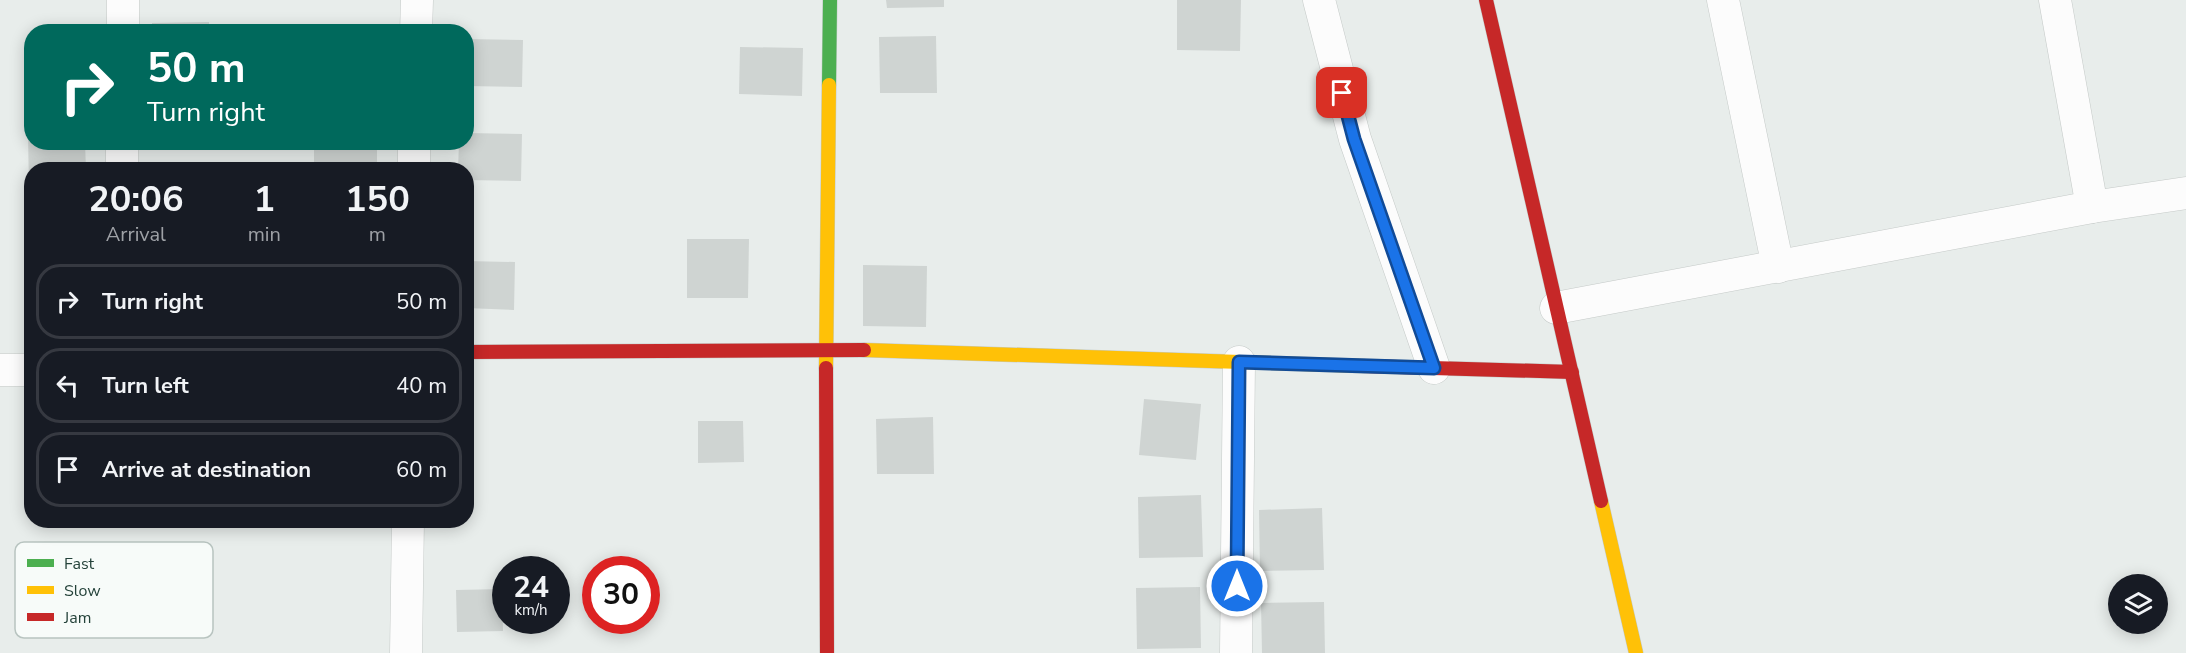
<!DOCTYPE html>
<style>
:root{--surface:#171b24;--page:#20242c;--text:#f1f3f6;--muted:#9ea1a6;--line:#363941}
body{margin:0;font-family:"Nunito Sans",sans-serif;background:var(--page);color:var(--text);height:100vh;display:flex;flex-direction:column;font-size:22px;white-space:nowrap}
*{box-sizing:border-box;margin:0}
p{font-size:20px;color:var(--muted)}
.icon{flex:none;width:33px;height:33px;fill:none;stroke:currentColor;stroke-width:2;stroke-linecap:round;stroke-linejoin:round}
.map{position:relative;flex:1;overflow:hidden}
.sheet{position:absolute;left:24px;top:162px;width:450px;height:366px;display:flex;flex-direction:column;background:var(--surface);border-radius:24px;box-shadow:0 3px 15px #0003}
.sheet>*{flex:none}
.banner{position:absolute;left:24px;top:24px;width:450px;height:126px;border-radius:24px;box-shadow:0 3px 15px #0003;background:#00695c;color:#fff;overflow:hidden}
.controls{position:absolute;left:2108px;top:574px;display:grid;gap:12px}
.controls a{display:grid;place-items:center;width:60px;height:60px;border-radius:50%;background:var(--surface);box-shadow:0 3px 15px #0003;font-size:30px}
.speed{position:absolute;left:492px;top:556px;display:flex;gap:12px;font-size:30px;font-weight:700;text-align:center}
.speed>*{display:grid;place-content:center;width:78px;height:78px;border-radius:50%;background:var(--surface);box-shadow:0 3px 15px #0003;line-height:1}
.speed small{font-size:15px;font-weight:400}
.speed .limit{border:9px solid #d22;background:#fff;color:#111}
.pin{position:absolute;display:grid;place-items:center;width:51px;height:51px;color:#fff;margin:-26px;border-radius:12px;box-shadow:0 3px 9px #0006}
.me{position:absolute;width:66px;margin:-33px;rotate:0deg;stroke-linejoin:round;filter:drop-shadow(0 0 4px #0008)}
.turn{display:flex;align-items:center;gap:21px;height:126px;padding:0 24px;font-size:27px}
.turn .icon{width:78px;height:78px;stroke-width:2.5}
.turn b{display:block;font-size:42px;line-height:51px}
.eta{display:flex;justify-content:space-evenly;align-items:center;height:102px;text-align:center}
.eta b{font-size:36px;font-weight:700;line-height:42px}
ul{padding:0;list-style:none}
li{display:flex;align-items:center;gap:18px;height:75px;margin:0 12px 9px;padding:0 12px;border:3px solid var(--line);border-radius:24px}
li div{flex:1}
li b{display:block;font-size:22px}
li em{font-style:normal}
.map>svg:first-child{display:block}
</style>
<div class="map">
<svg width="2186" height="653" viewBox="0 0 2186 653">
<rect width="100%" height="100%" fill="#e8edeb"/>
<g fill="#cfd4d2">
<polygon points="886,0 944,0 944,7 887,8"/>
<polygon points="1177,0 1241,0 1240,51 1177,50"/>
<polygon points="209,22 209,32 152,32 152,23"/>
<polygon points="936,36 937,93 880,93 879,37"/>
<polygon points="466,39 523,40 522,87 466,86"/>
<polygon points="740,47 803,48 802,96 739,94"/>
<rect x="27" y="64" width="5" height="56"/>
<polygon points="466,133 522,134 521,181 466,180 466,170 458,170 459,142 466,142"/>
<polygon points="28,134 32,134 32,142 85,142 86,170 32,170 32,189 29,190"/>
<polygon points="314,142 377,142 377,166 314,165"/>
<polygon points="687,239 749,239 748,298 687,298"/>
<polygon points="466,261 515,262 514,310 466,308"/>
<polygon points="863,265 927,266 926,327 863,326"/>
<polygon points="1144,399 1201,404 1196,460 1139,455"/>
<polygon points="933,417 934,474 877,474 876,419"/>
<polygon points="698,421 743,421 744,462 698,463"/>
<polygon points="1201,495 1203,557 1139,558 1138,497"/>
<polygon points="1322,508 1324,570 1260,571 1259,510"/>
<polygon points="1200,587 1201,648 1137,649 1136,588"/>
<polygon points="502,589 503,631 457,632 456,590"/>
<polygon points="1324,602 1325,653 1262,653 1261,603"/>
</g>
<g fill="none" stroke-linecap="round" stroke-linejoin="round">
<defs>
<g id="street">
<polyline points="1319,0 1355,139 1434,368"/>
<polyline points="1723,0 1778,267"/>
<polyline points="2055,0 2092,207"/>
<polyline points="123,32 123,0"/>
<polyline points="416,32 417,0"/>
<polyline points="122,170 122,142"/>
<polyline points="414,170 414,142"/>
<polyline points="1556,308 2092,207 2186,193"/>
<polyline points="0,370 32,370"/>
<polyline points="406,653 408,520"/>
<polyline points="1236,653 1239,362"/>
</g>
<polyline id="fast" points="829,85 830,0"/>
<g id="slow">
<polyline points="864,350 1364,366"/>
<polyline points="826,368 829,85"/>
<polyline points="1601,501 1636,653"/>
</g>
<g id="jam">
<polyline points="1486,0 1601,501"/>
<polyline points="466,352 864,350"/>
<polyline points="1364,366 1572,372"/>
<polyline points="826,368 827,653"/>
</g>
</defs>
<use href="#street" stroke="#c5cac8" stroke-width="33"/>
<use href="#fast" stroke="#c3cbc8" stroke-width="15"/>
<use href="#slow" stroke="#c3cbc8" stroke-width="15"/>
<use href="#jam" stroke="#c3cbc8" stroke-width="15"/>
<use href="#street" stroke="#fcfcfc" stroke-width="32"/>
<use href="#fast" stroke="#4caf50" stroke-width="14"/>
<use href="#slow" stroke="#ffc107" stroke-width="14"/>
<use href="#jam" stroke="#c62828" stroke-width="14"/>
</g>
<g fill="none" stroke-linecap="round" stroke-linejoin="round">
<defs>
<polyline id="route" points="1237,586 1239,362 1434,368 1354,139 1342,93"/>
</defs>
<use href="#route" stroke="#114b97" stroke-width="15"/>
<use href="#route" stroke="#1a73e8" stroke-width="10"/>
</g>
<rect x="15" y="542" width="198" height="96" rx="9" fill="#f7fbf9" stroke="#b8c4c0" stroke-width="1.5"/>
<rect x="27" y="559" width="27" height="8" fill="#4caf50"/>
<rect x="27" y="586" width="27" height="8" fill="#ffc107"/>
<rect x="27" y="613" width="27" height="8" fill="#c62828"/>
<g font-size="16" fill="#24423a">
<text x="64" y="569">Fast</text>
<text x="64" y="596">Slow</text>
<text x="64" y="623">Jam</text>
</g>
</svg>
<div class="controls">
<a><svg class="icon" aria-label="layers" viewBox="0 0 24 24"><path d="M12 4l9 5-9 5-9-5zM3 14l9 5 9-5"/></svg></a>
</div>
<div class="speed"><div>24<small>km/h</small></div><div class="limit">30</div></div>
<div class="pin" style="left:1342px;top:93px;background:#d93025"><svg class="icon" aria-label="arrive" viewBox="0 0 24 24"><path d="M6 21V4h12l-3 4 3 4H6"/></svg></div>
<svg class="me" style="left:1237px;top:586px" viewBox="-20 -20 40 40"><circle r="17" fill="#1a73e8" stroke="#fff" stroke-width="3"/><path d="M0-11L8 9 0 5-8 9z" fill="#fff"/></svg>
<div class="banner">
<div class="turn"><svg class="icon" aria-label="right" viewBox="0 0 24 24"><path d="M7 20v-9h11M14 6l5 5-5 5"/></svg><div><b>50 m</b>Turn right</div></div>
</div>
<section class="sheet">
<div class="eta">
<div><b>20:06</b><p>Arrival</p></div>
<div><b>1</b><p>min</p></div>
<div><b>150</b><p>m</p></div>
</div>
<ul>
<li><svg class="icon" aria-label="right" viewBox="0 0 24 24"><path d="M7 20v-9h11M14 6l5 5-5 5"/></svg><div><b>Turn right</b></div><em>50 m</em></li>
<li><svg class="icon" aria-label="left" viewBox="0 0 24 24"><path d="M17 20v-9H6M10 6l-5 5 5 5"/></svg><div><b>Turn left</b></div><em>40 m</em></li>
<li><svg class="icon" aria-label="arrive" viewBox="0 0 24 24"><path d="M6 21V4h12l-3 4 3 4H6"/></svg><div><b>Arrive at destination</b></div><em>60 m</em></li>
</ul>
</section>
</div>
